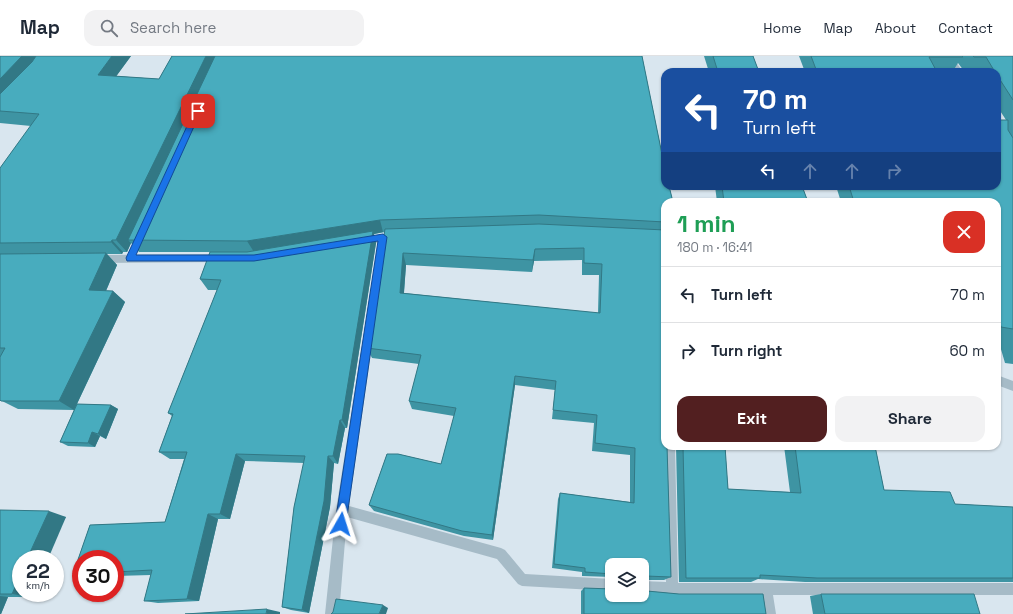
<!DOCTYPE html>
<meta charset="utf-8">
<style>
:root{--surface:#fff;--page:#f2f2f3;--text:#1f2937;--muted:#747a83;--line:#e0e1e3;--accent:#521f20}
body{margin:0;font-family:"Space Grotesk",sans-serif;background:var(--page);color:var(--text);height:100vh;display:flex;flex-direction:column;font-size:15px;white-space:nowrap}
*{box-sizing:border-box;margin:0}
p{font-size:13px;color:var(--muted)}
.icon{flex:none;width:22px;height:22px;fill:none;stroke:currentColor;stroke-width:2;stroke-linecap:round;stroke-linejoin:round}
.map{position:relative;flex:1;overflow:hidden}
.drawer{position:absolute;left:661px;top:142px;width:340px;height:252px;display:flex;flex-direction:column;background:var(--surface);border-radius:12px;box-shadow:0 1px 3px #0004}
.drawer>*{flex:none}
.hud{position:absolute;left:661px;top:12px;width:340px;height:122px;border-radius:12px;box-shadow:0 1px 3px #0004;background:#1a4fa0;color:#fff;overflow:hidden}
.buttons{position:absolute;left:605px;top:502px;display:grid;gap:8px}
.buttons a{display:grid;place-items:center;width:44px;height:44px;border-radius:8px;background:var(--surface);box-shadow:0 1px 3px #0004;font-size:20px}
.speed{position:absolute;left:12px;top:494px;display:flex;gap:8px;font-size:20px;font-weight:700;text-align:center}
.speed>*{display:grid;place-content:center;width:52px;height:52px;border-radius:50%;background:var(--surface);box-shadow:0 1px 3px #0004;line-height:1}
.speed small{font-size:10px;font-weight:400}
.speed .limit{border:6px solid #d22;background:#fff;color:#111}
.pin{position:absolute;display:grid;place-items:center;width:34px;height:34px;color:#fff;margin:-17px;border-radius:8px;box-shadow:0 2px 6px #0006}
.me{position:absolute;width:44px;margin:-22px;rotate:6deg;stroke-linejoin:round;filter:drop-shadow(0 0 3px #0008)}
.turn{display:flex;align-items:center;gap:14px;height:84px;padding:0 16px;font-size:18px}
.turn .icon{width:52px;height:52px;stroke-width:2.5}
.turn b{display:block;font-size:28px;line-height:34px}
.lanes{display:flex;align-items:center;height:38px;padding:0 16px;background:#0003;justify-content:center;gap:20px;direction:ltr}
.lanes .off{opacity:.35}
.round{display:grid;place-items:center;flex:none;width:42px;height:42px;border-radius:12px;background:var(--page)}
.head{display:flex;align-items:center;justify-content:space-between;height:68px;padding:0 16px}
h1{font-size:24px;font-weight:700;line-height:30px;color:#1e9e55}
.cta{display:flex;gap:8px;margin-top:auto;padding:8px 16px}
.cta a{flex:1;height:46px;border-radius:12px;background:var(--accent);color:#fff;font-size:16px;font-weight:700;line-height:46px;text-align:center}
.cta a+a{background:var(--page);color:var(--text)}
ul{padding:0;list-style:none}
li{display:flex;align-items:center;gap:12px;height:56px;padding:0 16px;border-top:1px solid var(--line)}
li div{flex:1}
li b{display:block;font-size:15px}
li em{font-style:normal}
header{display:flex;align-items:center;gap:24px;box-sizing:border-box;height:56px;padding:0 20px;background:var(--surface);border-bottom:1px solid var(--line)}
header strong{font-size:19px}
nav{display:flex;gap:22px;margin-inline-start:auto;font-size:14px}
.search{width:280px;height:36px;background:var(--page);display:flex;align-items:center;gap:10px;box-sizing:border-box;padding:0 14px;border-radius:12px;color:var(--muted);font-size:15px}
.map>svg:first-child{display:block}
</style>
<header>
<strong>Map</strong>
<div class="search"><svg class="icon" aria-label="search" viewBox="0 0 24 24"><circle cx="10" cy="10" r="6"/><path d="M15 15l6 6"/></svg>Search here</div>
<nav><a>Home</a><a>Map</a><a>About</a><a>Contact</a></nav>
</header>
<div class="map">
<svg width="1013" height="558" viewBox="0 0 1013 558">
<rect width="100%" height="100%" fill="#d9e6ef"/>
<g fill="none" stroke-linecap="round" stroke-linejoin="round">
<g fill="#a6bbc7" fill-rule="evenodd">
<polygon points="946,0 952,0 963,16 955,16"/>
<path d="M383 178H396L400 181 399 183 387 186 349 450 501 492 505 494 525 518 612 523V535L522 530 518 528 497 503 347 461 339 558H325L336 454 378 187 363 188 359 185C364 179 376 181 383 178Z"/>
<polygon points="220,198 225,202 220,206 98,207 93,203 98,199"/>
<polygon points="997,319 1013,325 1013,335 997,329"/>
<polygon points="665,386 665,390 675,390 678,527 1013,527 1013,539 773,539 776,558 762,558 760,539 672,539 642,537 642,525 666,526 663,390"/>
</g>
</g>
<g fill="#3e94a3" fill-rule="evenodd">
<path d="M0 0H131L116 20 159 23 172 0H642L663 103 665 105V130H669L673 146H665V390H667L671 521 664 524H646V534L647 535 679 538H763L766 558H581V535L584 532 612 533V539H642V509H612V521L582 520V516L552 512 558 443 560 437 630 446V399L592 395 594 367 552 363 555 334 515 329 493 484 464 480 374 455 369 449 387 398H398L441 408 454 360 412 353 409 345 419 308 372 302 367 292 385 176 374 178 376 187 347 372H345L338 408 334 407 330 451 309 557 291 554 282 551 294 451 304 407 245 405 230 463H218L199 545 158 547 144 545 151 519 115 520V503H81V520L73 518 90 469 165 466 184 403H170L159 396 172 360 168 357 217 234H208L200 223 210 196H216H139L131 187 127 196H123L122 198H107L117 209 106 235H113L125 246 77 348 111 349 118 353 106 383 100 380 95 391 68 390 60 386 74 354 18 353 0 344V112L31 70 0 67ZM582 204V219H599L598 257 404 237 406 209 532 216 534 205Z"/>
<polygon points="704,0 753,0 759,16 709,16"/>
<polygon points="799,0 1013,0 1013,308 1005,307 998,283 997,283 997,146 841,146 836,130 997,130 1006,64 997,50 997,16 976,16 976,15 964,15 958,7 953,15 936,15 937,16 805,16"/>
<polygon points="665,76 665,90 663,82"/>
<polygon points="715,130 802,130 808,146 717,146"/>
<polygon points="676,390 725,390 728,433 790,436 784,390 875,390 884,434 955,448 1013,451 1013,526 805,526 758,523 751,526 679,526"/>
<polygon points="0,454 66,461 21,537 34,537 32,541 8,541 1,558 0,558"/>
<polygon points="821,538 980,558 813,558 810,540"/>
</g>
<g fill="#327885">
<polygon points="22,0 45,0 0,49 0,23"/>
<polygon points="112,0 131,0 107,33 98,19"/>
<polygon points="206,0 218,0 128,184 131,187 127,196 116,184"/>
<polygon points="380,164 383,176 374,178 376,187 347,372 342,364 254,196 247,185"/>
<polygon points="112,184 123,196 122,198 111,186"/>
<polygon points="535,193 534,205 532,216 533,204"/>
<polygon points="106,197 117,209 101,246 89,234"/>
<polygon points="403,197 406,209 403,248 400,237"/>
<polygon points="113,235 125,246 74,354 59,345"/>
<polygon points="515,320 515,329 493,484 492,479"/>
<polygon points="111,349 118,353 106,383 98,378"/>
<polygon points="340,364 345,372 338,408 333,400"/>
<polygon points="92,376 100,380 95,391 88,387"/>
<polygon points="236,398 245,405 230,463 220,458"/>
<polygon points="328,400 334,407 330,451 309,557 302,554"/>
<polygon points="49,455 66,461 48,503 27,503"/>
<polygon points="208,458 218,463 199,545 187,543"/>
<polygon points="21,518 21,537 34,537 32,541 12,538"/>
<polygon points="0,540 8,541 1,558 0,558"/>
<polygon points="383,549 388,552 386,558 379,558"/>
<polygon points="267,553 280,556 280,558 266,558"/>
</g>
<g fill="#48acbe" stroke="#327885" fill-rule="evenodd">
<polygon points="0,0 22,0 0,23"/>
<polygon points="36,0 112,0 98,19 159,23 172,0 206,0 116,184 112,184 111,186 0,187 0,112 39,58 0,55 0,38 32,6"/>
<polygon points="215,0 642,0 663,103 665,105 665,130 669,130 673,146 665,146 665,166 539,159 380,164 247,185 128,184"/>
<polygon points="713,0 753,0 759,16 718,16"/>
<polygon points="811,0 962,0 963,1 929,1 937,16 817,16"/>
<polygon points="973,0 1013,0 1013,44 997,19 997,16 995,16 986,1 974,1"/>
<polygon points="997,64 1008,64 1008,74 1013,82 1013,273 1001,271 997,256 997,146 854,146 849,130 997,130"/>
<polygon points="722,130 802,130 808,146 724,146"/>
<path d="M539 168 665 174V390H667L671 521 646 520V534L647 535 679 538H763L766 558H584V532L612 533V539H642V509H612V518L585 516V512L554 508 560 437 634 447 635 392 595 387 597 359 553 354 556 325 515 320 492 479 462 475 369 449 387 398H398L441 408 456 352 409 345 421 299 367 292 385 173ZM584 192V207L602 208 600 257 400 237 403 197 533 204 535 193Z"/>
<polygon points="373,175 342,364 340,364 333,400 328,400 324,445 302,554 282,551 294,451 305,400 236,398 220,458 208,458 187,543 144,545 152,514 115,516 115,503 81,503 81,518 73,518 90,469 165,466 187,396 159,396 173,358 168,357 221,224 200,223 210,196 247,196"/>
<polygon points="106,197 89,234 113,235 59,345 1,345 0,344 0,301 5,292 0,292 0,198"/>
<polygon points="77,348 111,349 98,378 92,376 88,387 60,386"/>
<polygon points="683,390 725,390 728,433 801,437 795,390 875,390 884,434 950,436 955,448 1013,451 1013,522 817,522 760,519 760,522 686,522"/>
<polygon points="0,454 49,455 27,503 21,503 21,518 12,538 0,538"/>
<polygon points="821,538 974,538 980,558 825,558"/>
<polygon points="336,543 383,549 379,558 331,558 333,556"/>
<polygon points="267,553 266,558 185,558"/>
</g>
<polygon fill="#1a73e8" stroke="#114b97" points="198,52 201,55 136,199 254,199 383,178 387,181 346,468 345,472 341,474 337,472 335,468 378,185 254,205 127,205 126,202 194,55"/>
</svg>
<div class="buttons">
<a><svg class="icon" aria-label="layers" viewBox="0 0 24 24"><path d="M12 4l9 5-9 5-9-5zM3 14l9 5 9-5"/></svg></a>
</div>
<div class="speed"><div>22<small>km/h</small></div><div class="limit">30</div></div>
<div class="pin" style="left:198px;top:55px;background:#d93025"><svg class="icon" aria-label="arrive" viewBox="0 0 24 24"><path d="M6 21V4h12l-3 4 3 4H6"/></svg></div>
<svg class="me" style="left:341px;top:468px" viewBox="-20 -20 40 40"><path d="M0-17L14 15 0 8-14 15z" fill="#1a73e8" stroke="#fff" stroke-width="4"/></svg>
<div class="hud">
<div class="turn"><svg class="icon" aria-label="left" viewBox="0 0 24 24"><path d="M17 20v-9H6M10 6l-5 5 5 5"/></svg><div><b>70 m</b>Turn left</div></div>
<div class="lanes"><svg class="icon" aria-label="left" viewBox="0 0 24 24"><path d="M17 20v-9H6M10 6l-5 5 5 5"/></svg><svg class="icon off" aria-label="ahead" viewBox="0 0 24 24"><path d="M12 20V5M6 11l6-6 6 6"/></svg><svg class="icon off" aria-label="ahead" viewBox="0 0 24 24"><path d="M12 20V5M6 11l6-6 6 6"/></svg><svg class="icon off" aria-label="right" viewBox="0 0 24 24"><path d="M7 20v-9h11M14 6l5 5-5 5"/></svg></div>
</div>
<section class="drawer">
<div class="head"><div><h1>1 min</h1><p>180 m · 16:41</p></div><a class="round" style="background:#d93025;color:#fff"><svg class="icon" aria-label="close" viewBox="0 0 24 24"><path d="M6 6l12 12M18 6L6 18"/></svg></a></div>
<ul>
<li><svg class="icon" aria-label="left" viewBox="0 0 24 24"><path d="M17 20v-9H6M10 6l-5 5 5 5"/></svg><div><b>Turn left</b></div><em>70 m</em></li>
<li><svg class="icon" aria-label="right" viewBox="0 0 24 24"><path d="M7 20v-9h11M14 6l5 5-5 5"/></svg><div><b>Turn right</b></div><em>60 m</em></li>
</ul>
<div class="cta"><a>Exit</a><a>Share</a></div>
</section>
</div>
